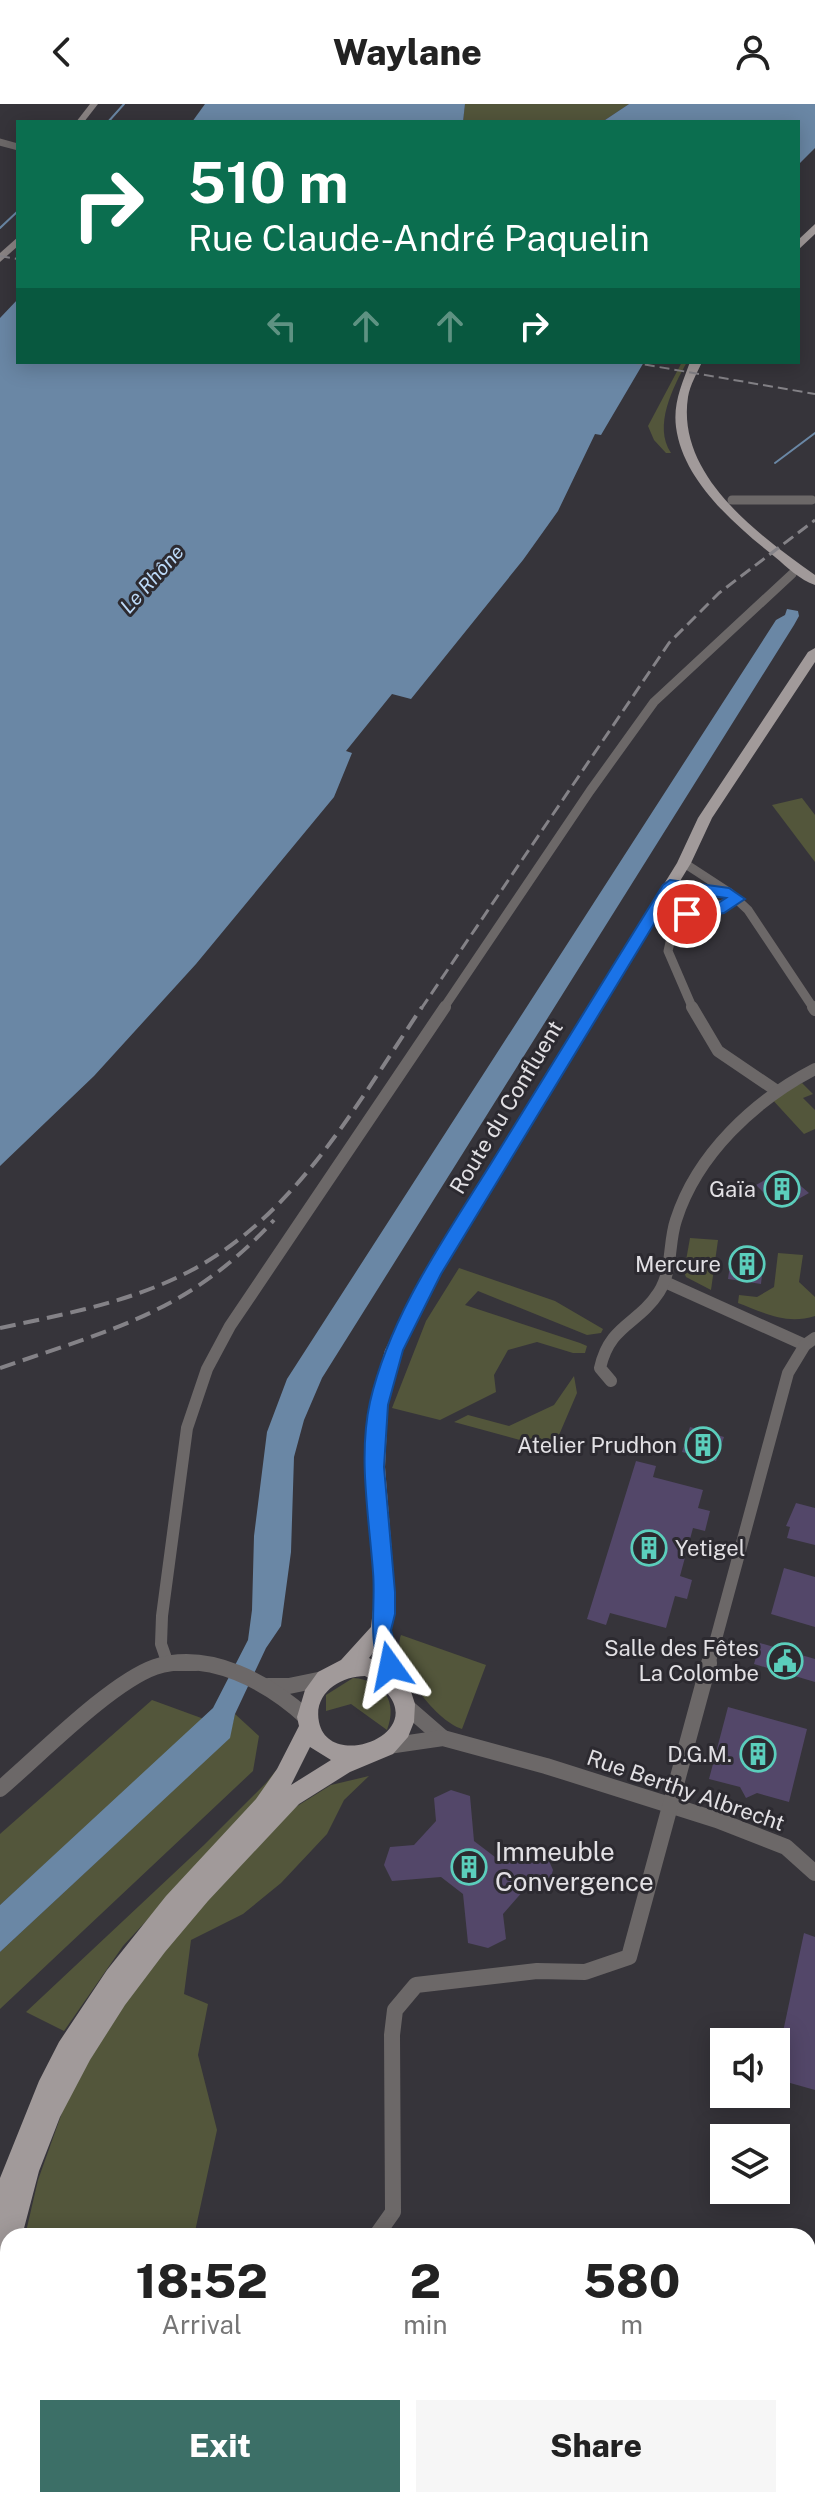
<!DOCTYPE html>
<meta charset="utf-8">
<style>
:root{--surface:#fff;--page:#f6f6f6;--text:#222;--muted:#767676;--accent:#3c6f67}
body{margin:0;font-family:"Public Sans",sans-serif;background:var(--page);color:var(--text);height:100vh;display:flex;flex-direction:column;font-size:30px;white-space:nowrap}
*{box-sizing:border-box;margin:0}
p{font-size:26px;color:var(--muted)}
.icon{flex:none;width:44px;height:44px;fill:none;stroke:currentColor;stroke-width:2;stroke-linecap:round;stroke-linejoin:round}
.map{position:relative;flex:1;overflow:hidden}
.sheet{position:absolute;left:0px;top:2124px;width:816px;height:280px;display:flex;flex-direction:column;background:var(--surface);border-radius:24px 24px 0 0;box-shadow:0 4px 20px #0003}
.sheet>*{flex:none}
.hud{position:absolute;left:16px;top:16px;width:784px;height:244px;border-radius:0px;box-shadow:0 4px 20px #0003;background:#0b6e4f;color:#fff;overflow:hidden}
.fabs{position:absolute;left:710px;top:1924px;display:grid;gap:16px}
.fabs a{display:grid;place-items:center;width:80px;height:80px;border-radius:0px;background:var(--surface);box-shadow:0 4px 20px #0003;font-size:40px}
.pin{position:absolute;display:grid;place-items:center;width:68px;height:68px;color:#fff;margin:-34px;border:4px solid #fff;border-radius:50%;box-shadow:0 2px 8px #0007}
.me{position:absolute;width:88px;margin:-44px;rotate:348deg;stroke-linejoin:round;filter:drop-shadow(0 0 6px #0008)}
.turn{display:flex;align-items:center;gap:28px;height:168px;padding:0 40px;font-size:36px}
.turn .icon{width:104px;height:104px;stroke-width:2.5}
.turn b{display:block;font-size:56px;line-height:68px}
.lanes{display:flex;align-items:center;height:76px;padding:0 40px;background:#0003;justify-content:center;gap:40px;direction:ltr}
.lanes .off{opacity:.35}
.eta{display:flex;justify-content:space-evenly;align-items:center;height:136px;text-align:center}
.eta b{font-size:48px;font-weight:800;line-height:56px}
.button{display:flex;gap:16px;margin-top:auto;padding:16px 40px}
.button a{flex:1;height:92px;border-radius:0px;background:var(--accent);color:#fff;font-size:32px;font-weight:800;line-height:92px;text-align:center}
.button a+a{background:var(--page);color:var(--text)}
header{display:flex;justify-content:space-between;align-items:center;height:104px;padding:0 40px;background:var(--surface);font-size:36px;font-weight:800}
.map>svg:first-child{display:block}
</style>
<header><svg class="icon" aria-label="back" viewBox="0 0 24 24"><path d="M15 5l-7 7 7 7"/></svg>Waylane<svg class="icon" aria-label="person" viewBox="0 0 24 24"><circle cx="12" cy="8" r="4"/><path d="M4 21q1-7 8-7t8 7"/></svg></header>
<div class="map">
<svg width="815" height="2404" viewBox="0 0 815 2404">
<rect width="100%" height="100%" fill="#36343a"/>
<g fill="#53563b">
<polygon points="465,0 629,0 602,18 463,18"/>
<path d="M682 258H687C673 283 653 322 671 349H666L654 336 648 322Z"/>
<polygon points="802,694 815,711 815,758 772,701"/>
<polygon points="802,979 813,990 803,994 815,1006 815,1025 804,1030 770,993"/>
<polygon points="690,1134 718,1136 711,1186 686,1173 684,1168"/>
<path d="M778 1149 803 1151 799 1178 815 1193V1212C786 1221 765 1209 738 1199L739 1191 757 1193 774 1183Z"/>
<polygon points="459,1164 555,1197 603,1225 601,1229 587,1231 478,1187 465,1201 580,1239 587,1242 585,1249 573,1249 537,1238 508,1246 494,1271 496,1288 440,1316 392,1304 426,1217"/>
<polygon points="574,1272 577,1289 553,1345 454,1318 468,1311 509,1322 554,1301"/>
<path d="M401 1531 486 1561 462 1625C435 1617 390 1558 401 1531Z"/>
<path d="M353 1574C384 1576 398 1598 387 1626L351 1600 326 1607V1591Z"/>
<polygon points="152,1596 204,1615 0,1801 0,1730"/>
<polygon points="235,1610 259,1632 253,1667 0,1905 0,1848 229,1634"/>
<polygon points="282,1659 271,1682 123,1842 64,1927 26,1908 204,1741 266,1679"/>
<polygon points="369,1672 344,1696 327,1730 281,1779 243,1810 191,1836 184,1890 208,1900 198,1951 217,2026 194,2132 25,2132 38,2076 69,1989 132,1885 278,1714 331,1681"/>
<polygon points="13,2396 158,2396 158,2404 14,2404"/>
</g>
<g fill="#6a87a5">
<polygon points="205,0 465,0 463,18 192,18"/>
<polygon points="629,0 815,0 815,44 798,61 798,18 602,18"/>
<polygon points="18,195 18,258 644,258 601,331 595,330 558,407 523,456 411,595 392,590 346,647 352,649 334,693 196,860 94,972 0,1062 0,214"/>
<polygon points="787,505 798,507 799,512 794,521 322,1274 304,1316 294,1353 291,1448 281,1522 266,1544 235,1610 230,1634 0,1848 0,1801 213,1604 248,1536 252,1506 254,1432 267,1328 287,1275 776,516 785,511"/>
</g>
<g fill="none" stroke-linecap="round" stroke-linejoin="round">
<g stroke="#6a87a5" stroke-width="2">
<polyline points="108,18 124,0"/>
<polyline points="0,124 18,107"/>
<polyline points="775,359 815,329"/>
</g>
</g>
<g fill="#534769">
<polygon points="779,1068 790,1079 795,1077 809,1089 793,1098 783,1090 771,1096 756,1081"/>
<polygon points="732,1148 764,1153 761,1180 728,1175"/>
<polygon points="690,1323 724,1333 716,1357 682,1348"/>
<polygon points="636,1357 656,1362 653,1373 703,1386 698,1404 710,1407 705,1427 693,1424 680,1472 692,1476 687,1495 675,1492 666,1524 610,1509 606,1521 587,1515"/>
<polygon points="796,1399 815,1404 815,1441 787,1434 790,1423 786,1422"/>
<polygon points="784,1464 815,1473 815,1523 771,1510"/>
<polygon points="760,1539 815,1555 815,1578 754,1560"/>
<polygon points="728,1603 807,1625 789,1698 757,1689 746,1694 740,1683 709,1675"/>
<polygon points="451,1686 470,1692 474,1737 495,1753 546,1750 553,1766 548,1784 524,1786 503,1810 506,1835 488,1844 468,1839 463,1790 441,1773 392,1777 384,1761 390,1743 414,1741 436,1717 434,1694"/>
<polygon points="804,1829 815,1833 815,1986 776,1975 776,1961"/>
</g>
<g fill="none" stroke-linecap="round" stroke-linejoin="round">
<g stroke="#6c6868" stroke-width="7">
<polyline points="0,38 18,43"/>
<polyline points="732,396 812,396"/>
</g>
<g stroke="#6c6868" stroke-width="9">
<polyline points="732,396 812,396"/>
<polyline points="684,759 730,789 748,806 814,905"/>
<polyline points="670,781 726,788"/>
<polyline points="443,905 590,687 654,598 792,470"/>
<polyline points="693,905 668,847 675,817 737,795"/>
</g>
<g stroke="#6c6868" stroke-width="12">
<polyline points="692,903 718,947 777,987"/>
<polyline points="813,903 815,906"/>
<polyline points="665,1178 805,1241"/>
<path d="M611 1277 600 1264C610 1220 638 1221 659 1188 673 1166 668 1140 676 1116 697 1050 755 996 815 965"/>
<polyline points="168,1560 161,1540 162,1512 187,1324 207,1265 230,1222 445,903"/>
<polyline points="166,1561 196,1561"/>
<polyline points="709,1561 788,1269 805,1241 815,1234"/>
</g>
<g stroke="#6c6868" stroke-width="16">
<polyline points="268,1582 289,1582 323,1575"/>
<polyline points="405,1601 443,1634"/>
<polyline points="388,1642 443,1634 546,1662 717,1716 786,1743 815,1769"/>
<path d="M0 1685C39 1652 110 1579 155 1563 209 1545 269 1579 307 1614"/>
<polyline points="376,2132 393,2108 392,1931 395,1906 416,1881 537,1867 585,1868 629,1853 709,1559"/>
<polyline points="190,2404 192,2396"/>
</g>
<g fill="#8a8484" fill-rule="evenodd">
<polygon points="90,0 98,0 84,18 76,18"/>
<polygon points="18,133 18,142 0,158 0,149"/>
</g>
<g fill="#a19a9a" fill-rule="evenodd">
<polygon points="815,120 815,130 798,146 798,136"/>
<path d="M690 258H702C697 269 690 281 688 293 676 372 759 431 815 471V481C800 476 787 463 775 453 735 421 683 377 676 323 673 299 682 280 690 258Z"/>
<path d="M815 544V558L712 714 691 759 441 1170 403 1246 388 1301 385 1363 395 1488 391 1526 415 1600 414 1618 408 1633 393 1650 350 1668 299 1700 208 1797 165 1848 125 1901 90 1956 60 2013 39 2067 22 2132H8V2196L0 2199V2074L39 1977 59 1938 107 1866 166 1792 256 1695 277 1665 299 1622 297 1613 305 1586 318 1568 341 1556 371 1523 375 1488 365 1363 370 1301 385 1246 428 1162 677 759 698 714 808 548ZM376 1545 380 1559 369 1554ZM365 1572C451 1621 330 1673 319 1618 313 1589 341 1572 365 1572ZM310 1643 331 1656 291 1681Z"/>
</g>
<g stroke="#848287" stroke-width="2" stroke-dasharray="10 5" stroke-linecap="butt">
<polyline points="0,152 18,155"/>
<polyline points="630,258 815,290"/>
</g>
<polyline stroke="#848287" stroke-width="3" stroke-dasharray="12 6" stroke-linecap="butt" points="421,905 669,539 719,489 815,416"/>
<g stroke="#848287" stroke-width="4" stroke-dasharray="16 8" stroke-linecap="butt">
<path d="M0 1224C65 1210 132 1198 192 1166 297 1110 358 998 422 903"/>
<path d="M0 1264C113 1225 190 1208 274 1116"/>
</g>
</g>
<path fill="#1a73e8" stroke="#114b97" stroke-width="2" d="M670 776 729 784 745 795 724 809 687 815 682 814V806L715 801 726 794 674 787 441 1170 403 1246 388 1301 384 1363 395 1488V1510L391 1526 400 1562 397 1569 390 1572 382 1569C367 1536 376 1502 373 1468 369 1413 358 1352 370 1298 390 1211 444 1135 490 1061 548 967 605 874 663 781Z"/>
<defs>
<symbol id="building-ring" viewBox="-11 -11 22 22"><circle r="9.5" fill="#2c2a30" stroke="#5bcebc" stroke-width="1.5"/><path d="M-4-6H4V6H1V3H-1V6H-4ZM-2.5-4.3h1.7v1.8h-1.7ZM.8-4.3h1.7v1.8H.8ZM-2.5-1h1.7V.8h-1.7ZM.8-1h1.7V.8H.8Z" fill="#5bcebc"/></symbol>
<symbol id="civic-ring" viewBox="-11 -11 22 22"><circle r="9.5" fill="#2c2a30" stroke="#5bcebc" stroke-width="1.5"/><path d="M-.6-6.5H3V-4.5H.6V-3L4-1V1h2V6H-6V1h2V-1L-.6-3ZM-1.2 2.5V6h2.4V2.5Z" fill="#5bcebc"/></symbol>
</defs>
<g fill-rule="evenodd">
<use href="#building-ring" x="762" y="1065" width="40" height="40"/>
<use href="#building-ring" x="727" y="1140" width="40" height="40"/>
<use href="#building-ring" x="683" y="1321" width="40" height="40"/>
<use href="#building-ring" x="629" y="1424" width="40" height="40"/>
<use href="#civic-ring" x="765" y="1537" width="40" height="40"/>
<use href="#building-ring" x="738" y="1630" width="40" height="40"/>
<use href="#building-ring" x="449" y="1743" width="40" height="40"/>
</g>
<g text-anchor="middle" stroke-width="6" stroke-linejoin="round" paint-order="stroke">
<g font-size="20" font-style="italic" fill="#bcd9f7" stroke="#2c2a30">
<text transform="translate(152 475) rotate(-48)" y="7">Le Rhône</text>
</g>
<g font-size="22" fill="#e2e0e4" stroke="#2c2a30">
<text transform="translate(506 1003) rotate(-59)" y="8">Route du Confluent</text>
<text transform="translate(686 1686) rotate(19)" y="8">Rue Berthy Albrecht</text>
</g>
<g font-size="22" fill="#e2e0e4" stroke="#2c2a30" text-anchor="end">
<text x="756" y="1093">Gaïa</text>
<text x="721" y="1168">Mercure</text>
<text x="677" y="1349">Atelier Prudhon</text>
<text x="675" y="1452" text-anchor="start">Yetigel</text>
<text x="759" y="1552">Salle des Fêtes<tspan x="759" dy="25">La Colombe</tspan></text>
<text x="732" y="1658">D.G.M.</text>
</g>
<g font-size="26" fill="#e2e0e4" stroke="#2c2a30" text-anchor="start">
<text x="495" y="1757">Immeuble<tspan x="495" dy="30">Convergence</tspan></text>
</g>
</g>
</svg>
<div class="fabs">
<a><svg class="icon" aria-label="sound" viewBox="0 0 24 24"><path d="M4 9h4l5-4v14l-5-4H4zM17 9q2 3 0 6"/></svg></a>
<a><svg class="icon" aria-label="layers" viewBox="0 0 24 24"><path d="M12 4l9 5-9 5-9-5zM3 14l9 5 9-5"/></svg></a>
</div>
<div class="pin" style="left:687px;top:810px;background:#d93025"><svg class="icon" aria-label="arrive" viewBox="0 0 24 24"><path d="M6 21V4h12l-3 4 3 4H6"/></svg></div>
<svg class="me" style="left:390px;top:1562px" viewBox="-20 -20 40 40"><path d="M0-17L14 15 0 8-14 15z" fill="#1a73e8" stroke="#fff" stroke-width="4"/></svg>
<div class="hud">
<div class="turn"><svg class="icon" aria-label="right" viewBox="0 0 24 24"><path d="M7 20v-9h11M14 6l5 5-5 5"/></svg><div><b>510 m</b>Rue Claude-André Paquelin</div></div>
<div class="lanes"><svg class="icon off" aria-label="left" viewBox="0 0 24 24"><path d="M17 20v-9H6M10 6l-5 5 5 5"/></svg><svg class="icon off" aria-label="ahead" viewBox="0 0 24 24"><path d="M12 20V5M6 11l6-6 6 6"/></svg><svg class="icon off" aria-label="ahead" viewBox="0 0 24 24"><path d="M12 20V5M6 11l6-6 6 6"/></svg><svg class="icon" aria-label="right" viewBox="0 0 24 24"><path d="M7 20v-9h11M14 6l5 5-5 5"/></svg></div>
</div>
<section class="sheet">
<div class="eta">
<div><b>18:52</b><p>Arrival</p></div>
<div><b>2</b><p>min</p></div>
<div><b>580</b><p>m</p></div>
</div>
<div class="button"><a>Exit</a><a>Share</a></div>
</section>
</div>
